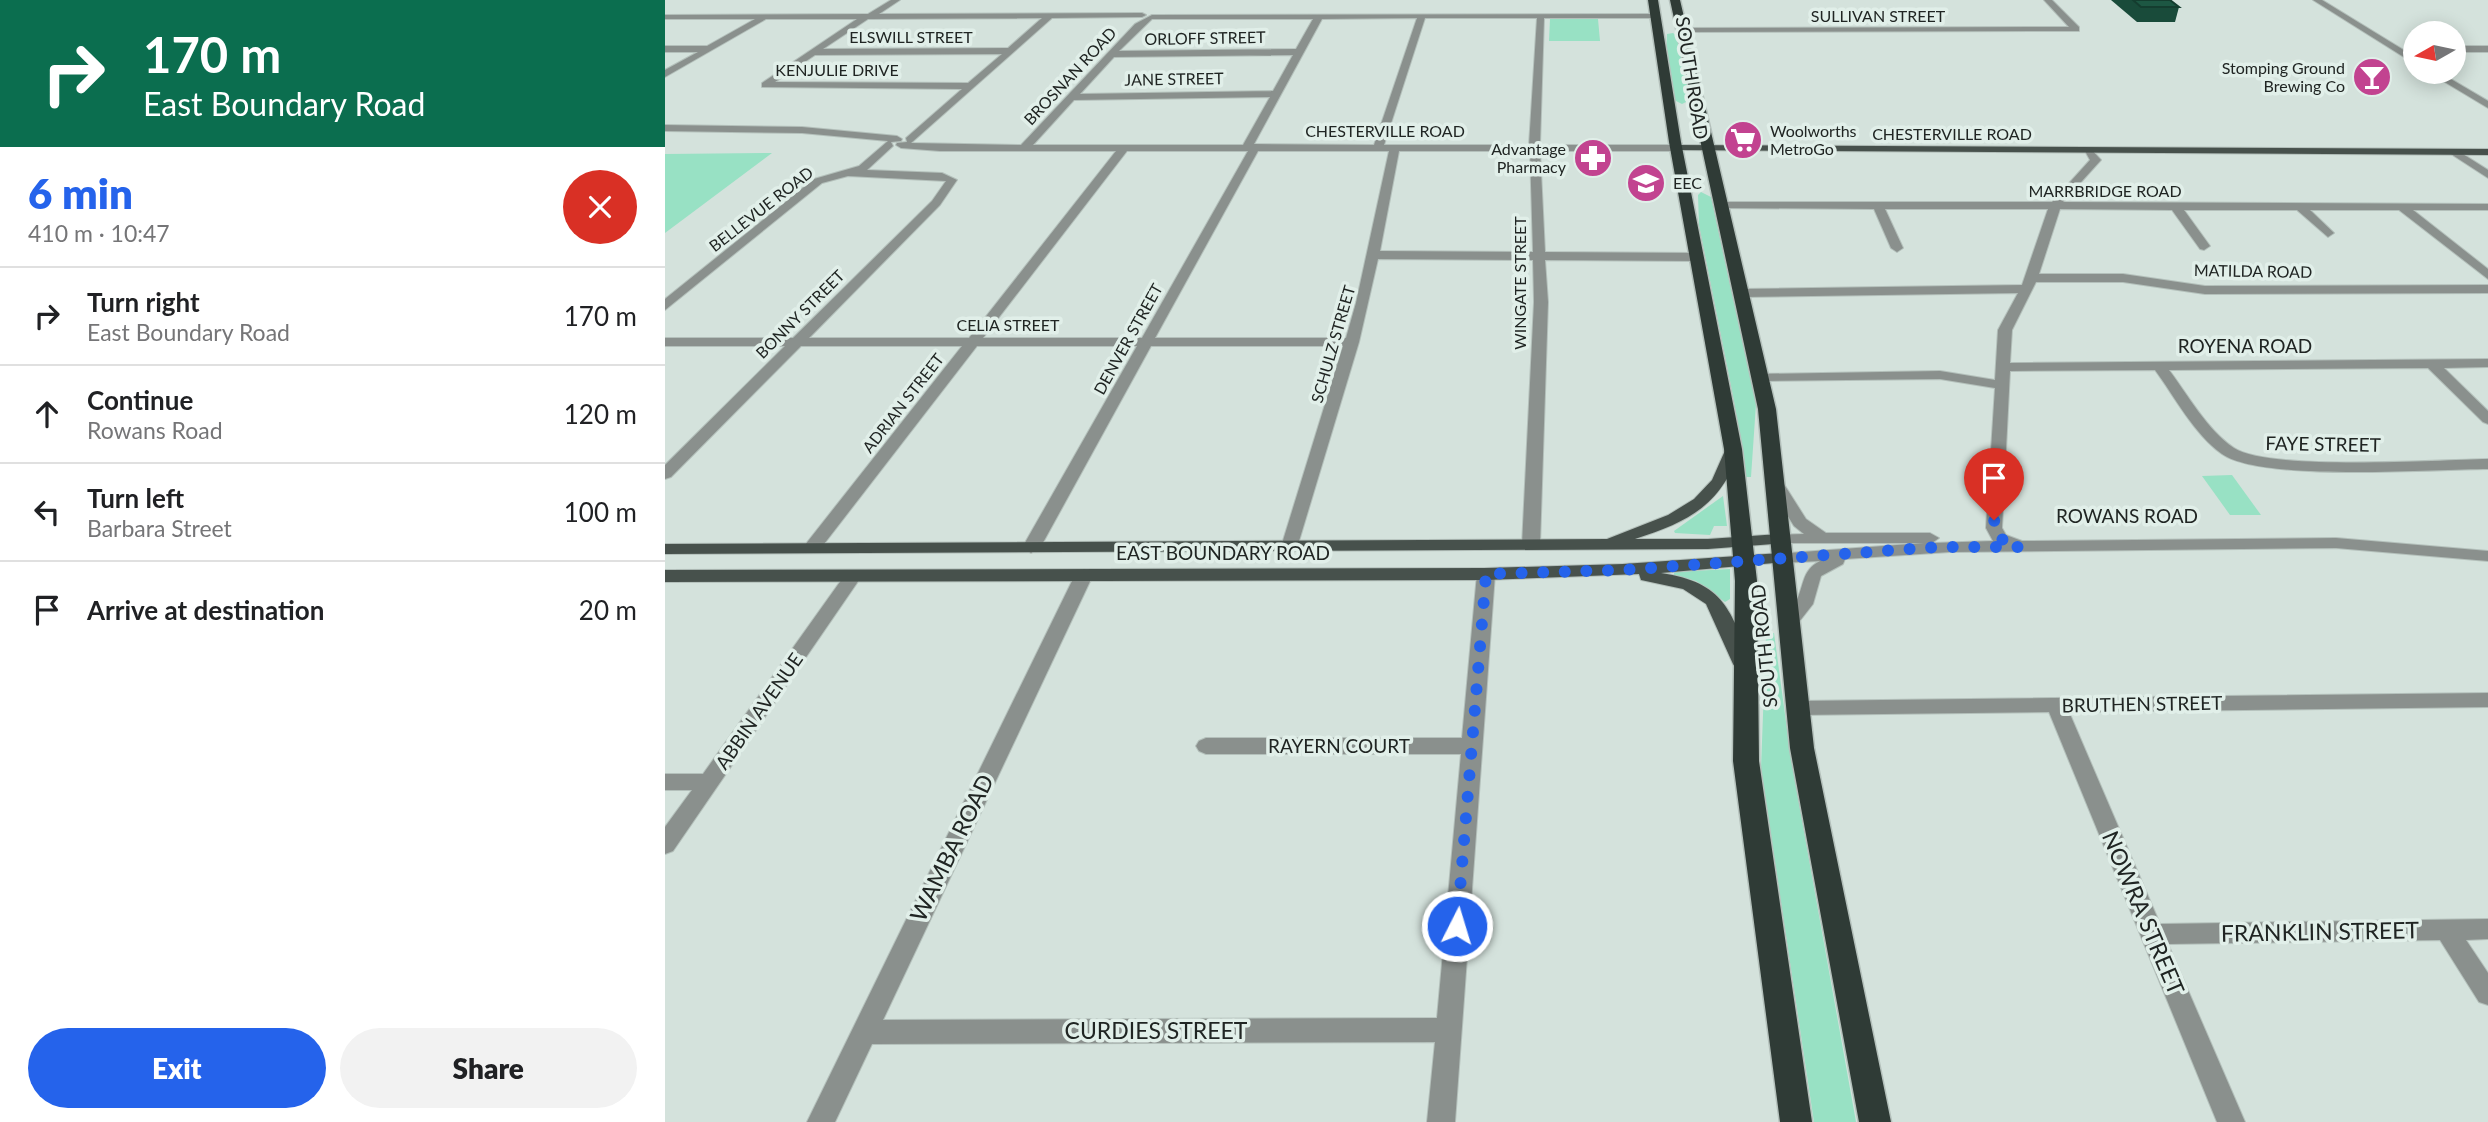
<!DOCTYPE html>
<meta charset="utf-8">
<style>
:root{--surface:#fff;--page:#f2f2f2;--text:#202124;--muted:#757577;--line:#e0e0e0;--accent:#2563eb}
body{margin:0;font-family:Lato,sans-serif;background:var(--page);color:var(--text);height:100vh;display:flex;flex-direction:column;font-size:26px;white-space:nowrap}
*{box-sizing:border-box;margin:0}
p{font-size:23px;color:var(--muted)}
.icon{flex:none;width:38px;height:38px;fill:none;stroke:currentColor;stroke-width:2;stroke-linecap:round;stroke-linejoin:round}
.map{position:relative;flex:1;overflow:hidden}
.side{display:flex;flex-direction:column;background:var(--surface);width:665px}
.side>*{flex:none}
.banner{background:#0b6e4f;color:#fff;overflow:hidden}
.needle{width:46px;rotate:261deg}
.fabs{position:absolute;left:1738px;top:21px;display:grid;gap:14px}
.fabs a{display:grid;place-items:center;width:63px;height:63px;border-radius:50%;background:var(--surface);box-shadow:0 4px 18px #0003;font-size:35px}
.pin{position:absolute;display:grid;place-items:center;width:60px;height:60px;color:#fff;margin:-72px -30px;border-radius:50% 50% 50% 0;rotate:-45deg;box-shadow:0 0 7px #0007}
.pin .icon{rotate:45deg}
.me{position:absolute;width:77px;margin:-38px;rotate:5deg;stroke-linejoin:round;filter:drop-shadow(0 0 5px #0008)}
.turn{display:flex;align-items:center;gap:24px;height:147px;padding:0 28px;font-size:32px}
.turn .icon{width:91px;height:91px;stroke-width:2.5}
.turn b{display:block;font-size:49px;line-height:60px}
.round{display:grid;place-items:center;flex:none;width:74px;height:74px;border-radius:37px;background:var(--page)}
.summary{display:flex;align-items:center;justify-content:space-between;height:119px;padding:0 28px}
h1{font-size:42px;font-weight:800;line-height:52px;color:var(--accent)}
.cta{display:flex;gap:14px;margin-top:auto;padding:14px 28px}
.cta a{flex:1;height:80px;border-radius:42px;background:var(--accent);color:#fff;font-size:28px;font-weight:800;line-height:80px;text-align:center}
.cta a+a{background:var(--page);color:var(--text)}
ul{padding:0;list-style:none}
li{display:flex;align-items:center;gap:21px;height:98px;padding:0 28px;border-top:2px solid var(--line)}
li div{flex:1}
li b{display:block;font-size:26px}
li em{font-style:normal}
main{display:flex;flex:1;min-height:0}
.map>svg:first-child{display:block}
</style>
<main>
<section class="side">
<div class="banner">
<div class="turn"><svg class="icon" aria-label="right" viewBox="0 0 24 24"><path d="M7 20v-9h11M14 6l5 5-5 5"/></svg><div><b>170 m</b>East Boundary Road</div></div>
</div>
<div class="summary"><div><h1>6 min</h1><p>410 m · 10:47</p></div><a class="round" style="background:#d93025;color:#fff"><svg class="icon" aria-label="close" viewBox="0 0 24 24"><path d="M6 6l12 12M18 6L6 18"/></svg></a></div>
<ul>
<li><svg class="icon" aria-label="right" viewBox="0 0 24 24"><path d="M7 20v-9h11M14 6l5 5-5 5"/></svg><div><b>Turn right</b><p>East Boundary Road</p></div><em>170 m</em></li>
<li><svg class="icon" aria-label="ahead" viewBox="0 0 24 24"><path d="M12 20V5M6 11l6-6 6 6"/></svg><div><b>Continue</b><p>Rowans Road</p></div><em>120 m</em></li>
<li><svg class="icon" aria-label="left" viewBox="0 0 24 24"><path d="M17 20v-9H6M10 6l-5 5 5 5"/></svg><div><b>Turn left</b><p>Barbara Street</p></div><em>100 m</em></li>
<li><svg class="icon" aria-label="arrive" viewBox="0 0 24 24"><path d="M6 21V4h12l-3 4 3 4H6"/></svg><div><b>Arrive at destination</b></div><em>20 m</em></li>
</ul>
<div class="cta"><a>Exit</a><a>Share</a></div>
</section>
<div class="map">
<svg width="1823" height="1122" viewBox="0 0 1823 1122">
<rect width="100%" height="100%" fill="#d4e2dc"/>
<g fill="#98e1c4">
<polygon points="885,19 933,19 935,41 884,41"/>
<polygon points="1008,33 1012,36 1022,83 1021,102 1017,104 1009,100 1001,57 1002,34"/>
<polygon points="107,153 0,233 0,154"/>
<polygon points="1036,192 1046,197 1091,404 1086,477 1081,477 1069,401 1034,225 1033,195"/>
<polygon points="1567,475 1596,515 1565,515 1537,476"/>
<polygon points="1058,496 1062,526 1049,526 1045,535 1010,533 1009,531"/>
<polygon points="1065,569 1065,599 1060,602 1031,581 1009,575 1009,572"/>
<polygon points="1109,633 1126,759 1191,1122 1149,1122 1096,769 1101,634"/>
</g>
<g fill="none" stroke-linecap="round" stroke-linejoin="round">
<defs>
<g id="minor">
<path d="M226 0H235L214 14 477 13 481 15 477 17 387 18 246 143 356 145 470 24 487 15 993 14 990 18H879L875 145H1011L1016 148 1011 151H875L880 252 1032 253 1038 257 1032 261 880 260 883 302 875 545 872 549H860L857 545 869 302 868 260 713 259 694 342 631 551 625 552 616 547 678 346H486L375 548 366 553 357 548 472 346H312L152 553H140L137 549 140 545 297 346H136L6 477 0 479V465L120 346H0V338H128L267 201 281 181 183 176 157 183 0 310V299L149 179 194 166 223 141 137 133 0 131V125L137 127 232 136 237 139 236 141 226 142 228 146 202 170 277 173 292 180 275 205 144 338H304L451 151H275L236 148 231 145 232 143 242 142 241 138 297 89 97 87V83L192 19H101L0 77V70L33 52H0V46H42L90 19H0V15L203 14ZM377 18 343 48 158 49 203 19ZM752 18 709 145 589 144 657 19ZM760 18H872L864 145H719ZM487 19H648L631 49 454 51ZM337 54 303 83 110 82 150 55ZM628 55 608 91 415 94 449 57ZM605 97 578 145H368L409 100ZM462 151H583L477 338H318ZM593 151H724L691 303 681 338H490ZM734 151H865L868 252 715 251Z"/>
<polygon points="1379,0 1387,0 1414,27 1414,31 1016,32 1012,30 1016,28 1404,27"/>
<polygon points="1648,0 1657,0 1750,57 1750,64"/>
<rect x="1788" y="46" width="35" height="6"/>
<polygon points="1763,72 1774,72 1823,101 1823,108"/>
<path d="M1425 148 1436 160 1398 202 1823 204V210H1748L1823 269V279L1734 210H1645L1669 233 1663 237 1632 210H1519L1545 246 1539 250 1535 249 1507 210 1395 209 1374 274H1458L1540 286 1823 285V293L1540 294 1458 282H1371L1347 330 1345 363 1823 359V367L1779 368 1823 411V424L1818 422 1763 368 1504 370C1523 395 1542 430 1569 448 1604 471 1772 460 1823 459V469C1768 469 1597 482 1557 454 1529 434 1510 397 1490 370L1345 371 1337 528 1341 535 1357 541 1671 538 1823 551V561L1671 548 1285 552 1180 559 1178 564 1156 576 1148 604 1130 627H1116L1114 623C1118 616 1125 611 1129 605 1140 588 1135 571 1155 561L1115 563 1106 558 1109 554 1259 543H1108L1105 539 1108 535 1139 534 1129 526 1101 481 1103 478H1115L1141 519 1161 533H1265L1274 538 1267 543 1328 541 1321 528 1330 388 1275 379 1096 381 1091 380V374L1275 371 1330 380 1333 330 1353 293 1077 297 1071 293 1077 289 1357 285 1383 209H1220L1238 248 1232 252 1226 248 1209 209 1056 208 1050 205 1056 202H1387L1425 160 1420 151Z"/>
<polygon points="1790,149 1823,170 1823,178 1786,154 1785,152"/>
<polygon points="821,568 830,574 790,1122 762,1122 770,1042 207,1044 170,1122 142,1122 410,575 419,569 428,575 218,1020 772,1018 796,754 541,754 534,751 531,746 534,741 541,738 797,738 812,574"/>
<polygon points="188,570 194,572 197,576 194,580 8,851 0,854 0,827 27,790 0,790 0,774 38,774 182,572"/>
<polygon points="1823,693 1823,707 1404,712 1495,924 1823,919 1823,939 1801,940 1823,973 1823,1005 1814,1002 1775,940 1503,944 1580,1122 1552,1122 1384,712 1132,715 1125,713 1122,708 1125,703 1132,701"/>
</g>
<g id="major">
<polygon points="1011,145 1823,149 1823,155 1007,150 1006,148"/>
<path d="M1068 444 1076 449C1055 506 1025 521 970 539H1043L1114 534 1120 535 1123 539 1120 543 1043 549 0 554V544L942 539 1003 515 1029 499 1047 480 1062 446Z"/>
<path d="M1115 553 1124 558 1121 562 996 573C1061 583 1064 610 1088 664L1085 669H1071L1068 664 1041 604 1018 589 976 580 974 574 821 580 0 582V570L821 568 958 564Z"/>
</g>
<g id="highway">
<polygon points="983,0 993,0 1016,142 1077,449 1092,581 1094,761 1147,1122 1115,1122 1068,761 1070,581 1059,449 1004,142"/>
<polygon points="1005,0 1015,0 1111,409 1149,748 1226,1122 1194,1122 1125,748 1093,409"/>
</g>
</defs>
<use href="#minor" stroke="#b4c0bb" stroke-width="2"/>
<use href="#major" stroke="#b4c0bb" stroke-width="2"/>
<use href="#highway" stroke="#b4c0bb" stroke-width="3"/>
<use href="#minor" fill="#8a908d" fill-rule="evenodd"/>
<use href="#major" fill="#47514c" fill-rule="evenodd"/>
<use href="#highway" fill="#2f3b36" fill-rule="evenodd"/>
</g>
<polygon fill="#194b3a" points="1446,0 1505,0 1514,7 1510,22 1472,22"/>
<polygon fill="#1d5743" stroke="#143d2f" stroke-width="2" points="1468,0 1505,0 1514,7 1476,7"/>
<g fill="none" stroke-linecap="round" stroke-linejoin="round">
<polyline stroke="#2563eb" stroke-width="12" stroke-dasharray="0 21.6" points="792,926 821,574 958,570 1272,547 1355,547 1334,538 1329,520"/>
</g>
<defs>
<symbol id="bar-disc" viewBox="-11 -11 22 22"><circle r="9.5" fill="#c24390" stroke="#e1efe9"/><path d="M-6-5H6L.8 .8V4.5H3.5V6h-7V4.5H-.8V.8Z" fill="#fff"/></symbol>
<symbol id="supermarket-disc" viewBox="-11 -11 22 22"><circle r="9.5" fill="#c24390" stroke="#e1efe9"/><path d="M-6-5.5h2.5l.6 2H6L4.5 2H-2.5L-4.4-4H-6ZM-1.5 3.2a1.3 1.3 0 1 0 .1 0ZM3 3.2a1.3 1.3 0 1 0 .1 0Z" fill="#fff"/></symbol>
<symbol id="pharmacy-disc" viewBox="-11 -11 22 22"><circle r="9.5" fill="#c24390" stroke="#e1efe9"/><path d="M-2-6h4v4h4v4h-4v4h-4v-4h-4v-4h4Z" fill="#fff"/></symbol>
<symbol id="school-disc" viewBox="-11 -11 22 22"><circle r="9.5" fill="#c24390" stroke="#e1efe9"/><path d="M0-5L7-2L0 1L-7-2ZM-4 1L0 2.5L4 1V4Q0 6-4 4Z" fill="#fff"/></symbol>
</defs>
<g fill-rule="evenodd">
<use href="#bar-disc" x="1685" y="55" width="44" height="44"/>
<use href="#supermarket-disc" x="1056" y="118" width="44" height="44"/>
<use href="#pharmacy-disc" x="906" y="136" width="44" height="44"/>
<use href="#school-disc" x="959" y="161" width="44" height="44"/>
</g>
<g text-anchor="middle" stroke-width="7" stroke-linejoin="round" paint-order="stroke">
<g font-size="16" fill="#202523" stroke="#e1efe9">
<text x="1213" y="22">SULLIVAN STREET</text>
<text x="246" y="43">ELSWILL STREET</text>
<text transform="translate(540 38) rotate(-1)" y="6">ORLOFF STREET</text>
<text x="172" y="76">KENJULIE DRIVE</text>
<text transform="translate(405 76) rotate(-47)" y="6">BROSNAN ROAD</text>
<text transform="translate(509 79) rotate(-1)" y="6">JANE STREET</text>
<text x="720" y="137">CHESTERVILLE ROAD</text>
<text x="1287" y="140">CHESTERVILLE ROAD</text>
<text x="1440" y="197">MARRBRIDGE ROAD</text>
<text transform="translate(96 209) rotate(-38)" y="6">BELLEVUE ROAD</text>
<text transform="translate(1588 271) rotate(1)" y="6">MATILDA ROAD</text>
<text transform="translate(855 283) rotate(-90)" y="6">WINGATE STREET</text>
<text transform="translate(135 314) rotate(-45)" y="6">BONNY STREET</text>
<text x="343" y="331">CELIA STREET</text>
<text transform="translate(463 339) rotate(-61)" y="6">DENVER STREET</text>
<text transform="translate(668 344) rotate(-74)" y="6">SCHULZ STREET</text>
<text transform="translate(238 403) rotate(-52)" y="6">ADRIAN STREET</text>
</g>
<g font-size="16" fill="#202523" stroke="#e1efe9" text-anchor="end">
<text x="1680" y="74">Stomping Ground<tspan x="1680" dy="18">Brewing Co</tspan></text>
<text x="1105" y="137" text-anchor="start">Woolworths<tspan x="1105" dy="18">MetroGo</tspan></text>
<text x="901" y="155">Advantage<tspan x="901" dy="18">Pharmacy</tspan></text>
<text x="1008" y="189" text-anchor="start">EEC</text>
</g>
<g font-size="19" fill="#202523" stroke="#e1efe9">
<text transform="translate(1027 78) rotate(81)" y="7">SOUTH ROAD</text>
<text x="1580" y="353">ROYENA ROAD</text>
<text transform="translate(1658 444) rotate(1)" y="7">FAYE STREET</text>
<text x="1462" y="523">ROWANS ROAD</text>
<text x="558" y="560">EAST BOUNDARY ROAD</text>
<text transform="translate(1099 646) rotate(-96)" y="7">SOUTH ROAD</text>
<text transform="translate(1477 704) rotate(-1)" y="7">BRUTHEN STREET</text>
<text transform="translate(94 711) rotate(-55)" y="7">ABBIN AVENUE</text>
<text x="674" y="753">RAYERN COURT</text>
</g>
<g font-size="23" fill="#202523" stroke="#e1efe9">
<text transform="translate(287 848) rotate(-64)" y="8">WAMBA ROAD</text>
<text transform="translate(1478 913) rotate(67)" y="8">NOWRA STREET</text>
<text transform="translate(1655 932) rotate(-1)" y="8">FRANKLIN STREET</text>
<text x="491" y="1039">CURDIES STREET</text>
</g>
</g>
</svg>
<div class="fabs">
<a><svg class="needle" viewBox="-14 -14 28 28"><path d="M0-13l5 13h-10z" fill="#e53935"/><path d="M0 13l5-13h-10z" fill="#757577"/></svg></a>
</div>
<div class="pin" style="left:1329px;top:520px;background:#d93025"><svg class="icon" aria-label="arrive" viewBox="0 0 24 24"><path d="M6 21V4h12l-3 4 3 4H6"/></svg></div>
<svg class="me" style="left:792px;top:926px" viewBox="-20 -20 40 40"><circle r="17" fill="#2563eb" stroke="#fff" stroke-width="3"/><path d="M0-11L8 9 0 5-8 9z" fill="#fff"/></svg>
</div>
</main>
